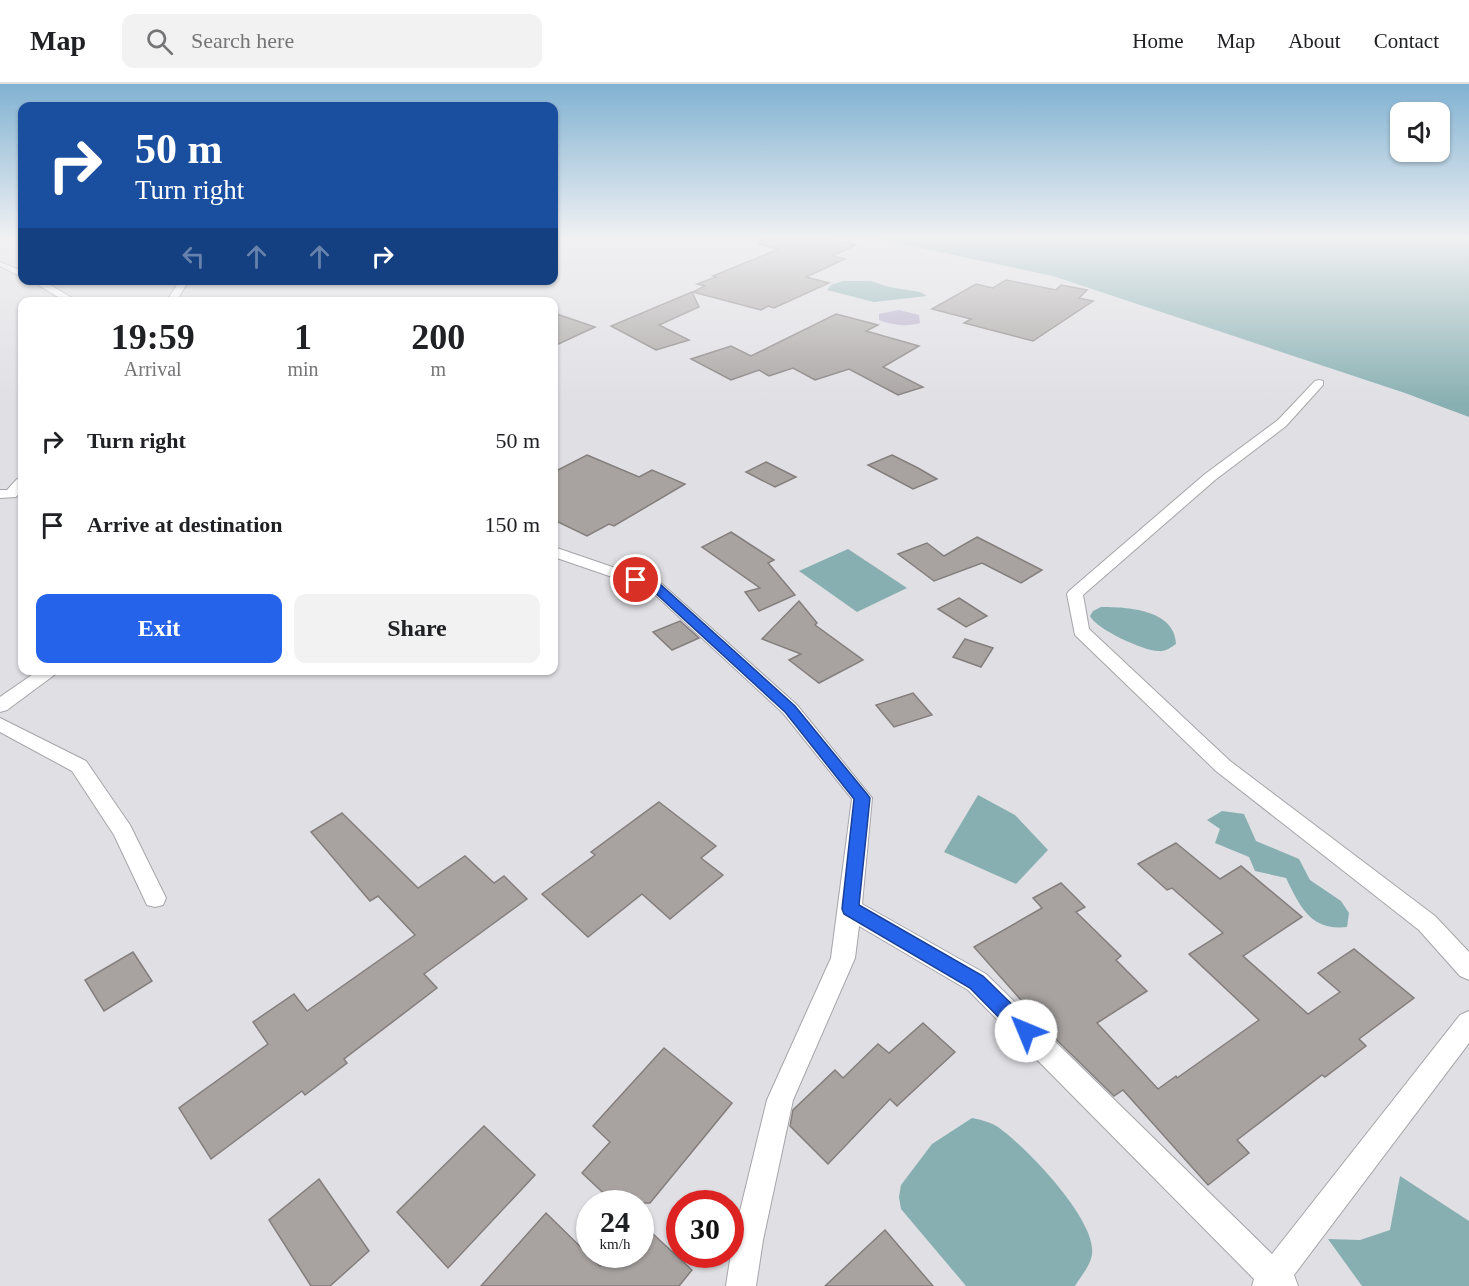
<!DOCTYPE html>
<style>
:root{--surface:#fff;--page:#f2f2f2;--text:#202124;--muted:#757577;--line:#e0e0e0;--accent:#2563eb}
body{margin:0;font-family:Georgia,serif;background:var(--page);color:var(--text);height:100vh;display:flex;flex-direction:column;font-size:22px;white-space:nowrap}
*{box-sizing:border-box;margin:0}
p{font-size:20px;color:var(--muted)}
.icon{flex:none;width:33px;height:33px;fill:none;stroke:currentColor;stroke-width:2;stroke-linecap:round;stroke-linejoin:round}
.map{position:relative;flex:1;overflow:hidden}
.details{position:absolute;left:18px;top:213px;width:540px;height:378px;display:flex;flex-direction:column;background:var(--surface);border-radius:12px;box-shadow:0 2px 4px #0004}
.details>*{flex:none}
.guide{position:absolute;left:18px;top:18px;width:540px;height:183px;border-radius:12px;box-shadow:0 2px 4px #0004;background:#1a4fa0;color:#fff;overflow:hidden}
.fabs{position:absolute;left:1390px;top:18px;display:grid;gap:12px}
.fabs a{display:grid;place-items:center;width:60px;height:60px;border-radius:12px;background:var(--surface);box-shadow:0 2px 4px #0004;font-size:30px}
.speed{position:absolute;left:576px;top:1106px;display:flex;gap:12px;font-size:30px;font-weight:700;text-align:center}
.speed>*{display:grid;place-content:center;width:78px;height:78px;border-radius:50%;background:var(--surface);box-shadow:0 2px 4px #0004;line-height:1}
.speed small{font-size:15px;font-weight:400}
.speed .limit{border:9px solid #d22;background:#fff;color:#111}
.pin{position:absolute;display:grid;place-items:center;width:51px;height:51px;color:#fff;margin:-26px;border:3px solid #fff;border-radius:50%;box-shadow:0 2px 6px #0007}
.me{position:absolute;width:66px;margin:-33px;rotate:315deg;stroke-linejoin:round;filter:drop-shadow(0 0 4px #0008)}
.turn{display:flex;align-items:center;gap:21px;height:126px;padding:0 18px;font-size:27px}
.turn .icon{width:78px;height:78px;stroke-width:2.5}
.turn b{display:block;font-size:42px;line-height:51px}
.lanes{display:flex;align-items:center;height:57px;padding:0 18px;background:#0003;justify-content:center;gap:30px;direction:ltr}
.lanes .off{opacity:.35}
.eta{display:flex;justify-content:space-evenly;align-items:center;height:102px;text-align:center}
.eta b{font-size:36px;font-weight:600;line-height:42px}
.button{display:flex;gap:12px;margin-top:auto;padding:12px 18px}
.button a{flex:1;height:69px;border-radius:12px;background:var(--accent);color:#fff;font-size:24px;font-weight:600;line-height:69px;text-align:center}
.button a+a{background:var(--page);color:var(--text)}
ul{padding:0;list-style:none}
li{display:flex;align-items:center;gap:18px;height:84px;padding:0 18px}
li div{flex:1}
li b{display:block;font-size:22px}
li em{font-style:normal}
header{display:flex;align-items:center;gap:36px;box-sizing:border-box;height:84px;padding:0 30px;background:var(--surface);border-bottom:2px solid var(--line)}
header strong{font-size:28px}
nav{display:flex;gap:33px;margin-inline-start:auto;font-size:21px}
.search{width:420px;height:54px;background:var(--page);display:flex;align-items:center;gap:15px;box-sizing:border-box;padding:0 21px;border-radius:12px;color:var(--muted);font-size:22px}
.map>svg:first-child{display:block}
</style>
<header>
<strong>Map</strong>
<div class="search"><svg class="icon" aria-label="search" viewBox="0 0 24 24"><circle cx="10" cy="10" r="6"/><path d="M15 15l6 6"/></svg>Search here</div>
<nav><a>Home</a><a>Map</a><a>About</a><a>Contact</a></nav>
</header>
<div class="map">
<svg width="1469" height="1202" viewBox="0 0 1469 1202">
<rect width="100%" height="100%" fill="#e0dfe4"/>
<path fill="#b5adca" d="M899 226 919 231 920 239C907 243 891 241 879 236V230Z"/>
<g fill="#87afb1">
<polygon points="868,153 1469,153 1469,333 1405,309 1053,192"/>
<polygon points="843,197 871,197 889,203 920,208 927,212 874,218 827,206 831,201"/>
<polygon points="848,465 907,504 857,528 799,487"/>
<path d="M1101 523C1126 523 1175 525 1176 560 1170 564 1165 568 1158 567 1144 567 1096 545 1090 532L1093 527Z"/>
<polygon points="978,711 1015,731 1048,766 1016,800 944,768"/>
<path d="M1222 727 1244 730 1256 757 1299 775 1310 796 1341 817 1349 829 1347 843C1311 847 1300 823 1286 794L1255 787 1249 773 1215 759 1220 745 1207 736Z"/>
<path d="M972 1034C982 1036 990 1038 998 1043 1025 1062 1097 1136 1092 1170 1091 1181 1081 1192 1075 1202H966L901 1125 899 1113 901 1101 932 1060Z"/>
<polygon points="1400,1092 1469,1137 1469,1202 1362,1202 1328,1155 1360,1156 1390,1146"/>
</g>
<g fill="#a8a3a1" stroke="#847e7d" stroke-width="1.5">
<polygon points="760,153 820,153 856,161 832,172 845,175 806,193 829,199 774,224 768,222 761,226 693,208 705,202 697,200 716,193 713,192 779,165 759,160"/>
<polygon points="1006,196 1056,206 1061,201 1087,206 1079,214 1093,217 1033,257 964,239 971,235 932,225 976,200 993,204"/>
<polygon points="692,208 699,223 659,241 689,256 656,266 611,242"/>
<polygon points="554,229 595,243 554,262"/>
<polygon points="836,230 878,241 866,247 919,262 883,283 923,303 898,311 849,285 815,296 793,284 769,292 759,286 731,296 691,275 731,262 751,272"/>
<polygon points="587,371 639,393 652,386 685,400 614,442 609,440 587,452 554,436 554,388"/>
<polygon points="892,371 918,384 937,395 913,405 868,381"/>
<polygon points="766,378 796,393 775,403 746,388"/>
<polygon points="731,448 774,476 768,479 795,511 759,527 745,508 760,504 702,463"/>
<polygon points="977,453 1042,486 1021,499 982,479 934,497 898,470 927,459 944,472"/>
<polygon points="959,514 987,532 966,543 938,525"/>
<polygon points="799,517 817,539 815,541 863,576 819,599 789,576 801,570 762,555"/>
<polygon points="680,537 699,554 672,566 653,548"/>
<polygon points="965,555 993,564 981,583 953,573"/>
<polygon points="913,609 932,631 894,643 876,621"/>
<polygon points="659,718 716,762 701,774 723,791 670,835 642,810 588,853 542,810 595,771 591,768"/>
<polygon points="342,729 418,804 465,772 494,799 504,792 527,815 424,890 437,904 344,975 347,979 305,1011 302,1007 211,1075 179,1024 268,960 253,938 294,910 307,927 415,851 378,812 370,817 311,748"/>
<polygon points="1176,759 1220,795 1241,782 1302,833 1243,872 1308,930 1340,908 1318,889 1354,865 1414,914 1359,955 1366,962 1325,993 1322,991 1237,1056 1249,1069 1208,1101 1123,1006 1114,1012 1021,921 1018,918 1021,916 974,863 1042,824 1033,814 1061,799 1085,823 1076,828 1121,872 1116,876 1147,907 1097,939 1158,1005 1176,992 1177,994 1259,936 1189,870 1223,849 1172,804 1167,806 1138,780"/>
<polygon points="133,868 152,897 104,927 85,896"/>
<polygon points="923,939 955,968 897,1022 890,1015 828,1080 790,1042 793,1026 835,986 843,994 878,960 889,969"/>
<polygon points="664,964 732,1019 650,1119 614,1119 582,1089 610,1058 593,1042"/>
<polygon points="484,1042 535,1091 448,1184 397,1128"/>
<polygon points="319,1095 369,1167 330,1202 311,1202 269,1136"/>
<polygon points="546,1129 600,1182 609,1170 640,1170 640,1138 692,1186 679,1202 481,1202"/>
<polygon points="885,1146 933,1202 825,1202"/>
</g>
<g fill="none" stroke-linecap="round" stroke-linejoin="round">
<defs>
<g id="street">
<polygon points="0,178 22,187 22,193 0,182"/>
<polygon points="30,196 42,196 79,218 66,218"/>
<polygon points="180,196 189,196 176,218 166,218"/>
<polygon points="1319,296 1323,297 1323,301 1286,342 1215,396 1083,511 1089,545 1230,677 1435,832 1469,868 1469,896 1460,892 1419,846 1216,687 1075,551 1067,510 1069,507 1205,390 1278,336 1315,297"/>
<polygon points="22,394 22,406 16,413 0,414 0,406 7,406 17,395"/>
<polygon points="554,463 662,500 797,621 872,714 862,820 986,890 1272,1170 1460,931 1469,927 1469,959 1294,1191 1298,1202 1252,1202 1254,1195 968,906 859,842 855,874 793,1016 763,1156 756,1202 726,1202 733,1156 767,1016 831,874 852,715 783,629 650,506 554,473"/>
<polygon points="39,586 61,586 7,626 0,628 0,613"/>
<polygon points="0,634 86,677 130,741 166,814 163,821 155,823 147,821 114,751 72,687 0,648"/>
</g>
</defs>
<use href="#street" stroke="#a6a5aa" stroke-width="2"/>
<use href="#street" fill="#fff" fill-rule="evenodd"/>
</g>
<linearGradient id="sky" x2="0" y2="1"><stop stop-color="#81b2d2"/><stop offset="0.48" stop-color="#f1f1f3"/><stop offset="1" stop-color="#f1f1f3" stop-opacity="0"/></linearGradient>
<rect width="1469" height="321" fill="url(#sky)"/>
<polygon fill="#2563eb" stroke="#184099" stroke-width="1.5" points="636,492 661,501 795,622 867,710 870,714 859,821 983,892 1033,941 1036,947 1033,954 1026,956 1019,954 970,904 844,830 842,825 854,715 785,628 652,506 631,498 630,496"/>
</svg>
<div class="fabs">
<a><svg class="icon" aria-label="sound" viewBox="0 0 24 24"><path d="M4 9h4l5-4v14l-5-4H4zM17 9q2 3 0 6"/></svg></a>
</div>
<div class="speed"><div>24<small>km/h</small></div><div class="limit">30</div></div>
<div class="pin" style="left:636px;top:496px;background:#d93025"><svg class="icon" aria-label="arrive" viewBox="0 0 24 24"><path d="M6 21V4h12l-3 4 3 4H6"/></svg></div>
<svg class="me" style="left:1026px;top:947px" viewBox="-20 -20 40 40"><circle r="19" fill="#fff"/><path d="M0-13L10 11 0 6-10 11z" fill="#2563eb"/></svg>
<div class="guide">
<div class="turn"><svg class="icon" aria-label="right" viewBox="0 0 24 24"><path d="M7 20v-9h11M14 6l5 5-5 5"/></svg><div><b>50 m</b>Turn right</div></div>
<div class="lanes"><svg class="icon off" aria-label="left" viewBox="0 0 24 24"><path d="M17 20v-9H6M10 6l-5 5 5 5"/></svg><svg class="icon off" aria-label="ahead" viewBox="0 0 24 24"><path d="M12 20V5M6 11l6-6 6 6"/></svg><svg class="icon off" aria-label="ahead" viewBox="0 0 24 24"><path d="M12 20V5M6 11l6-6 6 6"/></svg><svg class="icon" aria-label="right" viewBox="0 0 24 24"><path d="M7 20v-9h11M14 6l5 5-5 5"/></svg></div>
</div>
<section class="details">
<div class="eta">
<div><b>19:59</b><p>Arrival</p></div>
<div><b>1</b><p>min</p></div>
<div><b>200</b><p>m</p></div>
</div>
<ul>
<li><svg class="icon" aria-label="right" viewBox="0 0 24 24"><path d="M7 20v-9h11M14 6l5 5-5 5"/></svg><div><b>Turn right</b></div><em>50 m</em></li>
<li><svg class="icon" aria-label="arrive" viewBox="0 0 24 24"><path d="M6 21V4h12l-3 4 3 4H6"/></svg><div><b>Arrive at destination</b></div><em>150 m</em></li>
</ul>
<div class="button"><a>Exit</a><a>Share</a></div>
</section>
</div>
